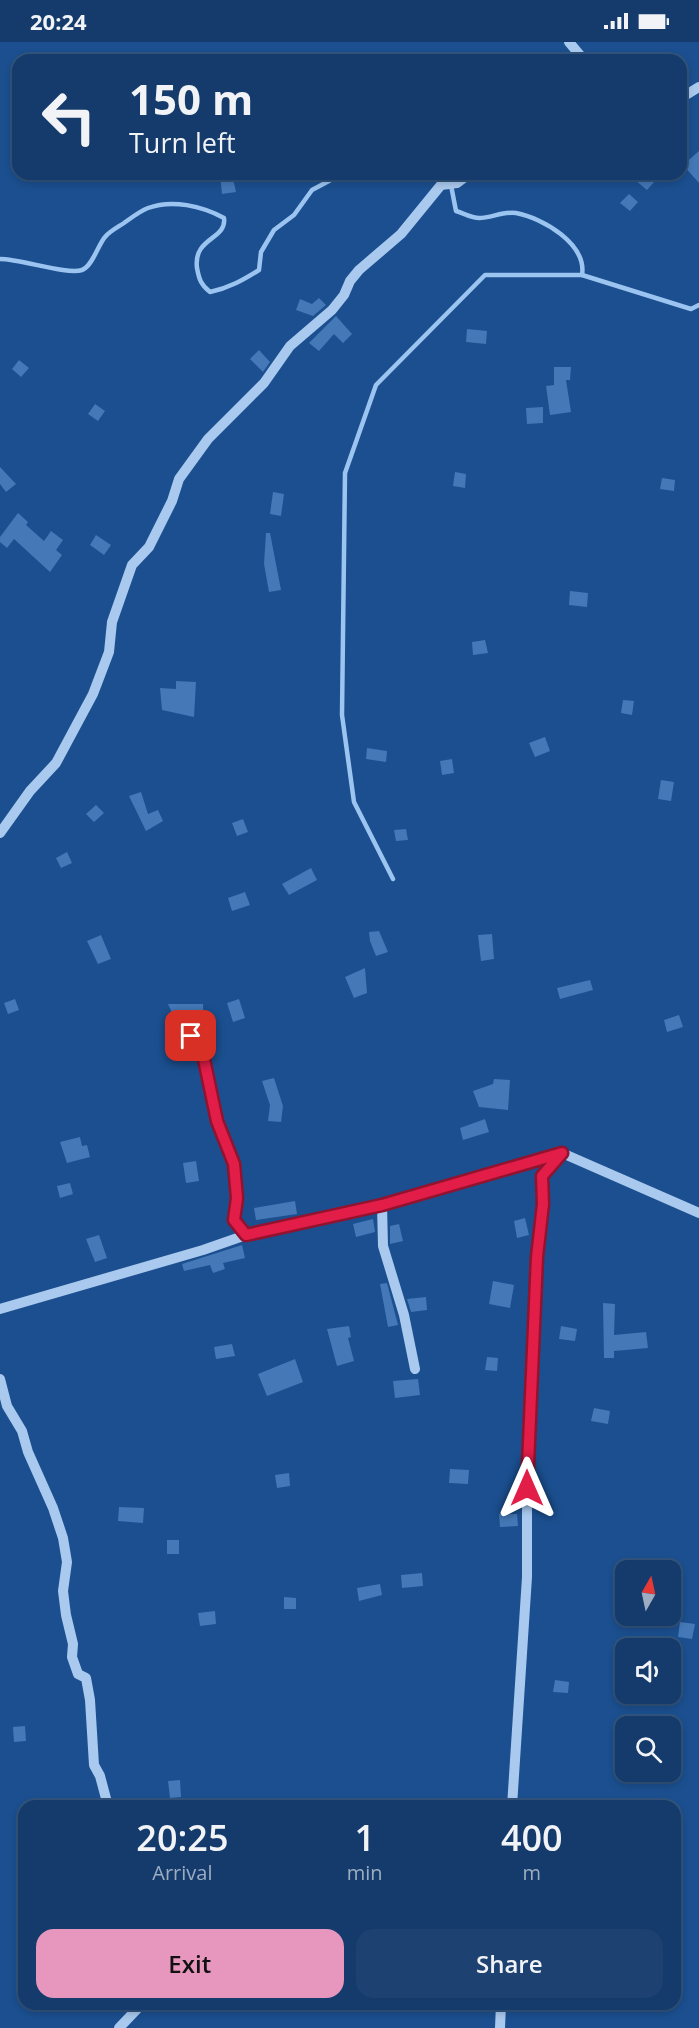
<!DOCTYPE html>
<style>
:root{--surface:#143b6b;--page:#1d4271;--text:#f1f3f6;--muted:#9dadc1;--line:#33557e;--accent:#e797bd}
body{margin:0;font-family:"Open Sans",sans-serif;background:var(--page);color:var(--text);height:100vh;display:flex;flex-direction:column;font-size:22px;white-space:nowrap}
*{box-sizing:border-box;margin:0}
p{font-size:20px;color:var(--muted)}
.icon{flex:none;width:33px;height:33px;fill:none;stroke:currentColor;stroke-width:2;stroke-linecap:round;stroke-linejoin:round}
.map{position:relative;flex:1;overflow:hidden}
.details{position:absolute;left:18px;top:1758px;width:663px;height:210px;display:flex;flex-direction:column;background:var(--surface);border-radius:18px;box-shadow:0 3px 9px #0003,0 0 0 2px var(--line)}
.details>*{flex:none}
.hud{position:absolute;left:12px;top:12px;width:675px;height:126px;border-radius:18px;box-shadow:0 3px 9px #0003,0 0 0 2px var(--line);background:#143b6b;color:var(--text);overflow:hidden}
.needle{width:39px;rotate:9deg}
.fabs{position:absolute;left:615px;top:1518px;display:grid;gap:12px}
.fabs a{display:grid;place-items:center;width:66px;height:66px;border-radius:12px;background:var(--surface);box-shadow:0 3px 9px #0003,0 0 0 2px var(--line);font-size:30px}
.pin{position:absolute;display:grid;place-items:center;width:51px;height:51px;color:#fff;margin:-26px;border-radius:12px;box-shadow:0 3px 9px #0006}
.me{position:absolute;width:66px;margin:-33px;rotate:0deg;stroke-linejoin:round;filter:drop-shadow(0 0 4px #0008)}
.turn{display:flex;align-items:center;gap:21px;height:126px;padding:0 18px;font-size:27px}
.turn .icon{width:78px;height:78px;stroke-width:2.5}
.turn b{display:block;font-size:42px;line-height:51px}
.eta{display:flex;justify-content:space-evenly;align-items:center;height:102px;text-align:center}
.eta b{font-size:36px;font-weight:600;line-height:42px}
.button{display:flex;gap:12px;margin-top:auto;padding:12px 18px}
.button a{flex:1;height:69px;border-radius:18px;background:var(--accent);color:#111;font-size:24px;font-weight:600;line-height:69px;text-align:center}
.button a+a{background:var(--page);color:var(--text)}
.status{display:flex;justify-content:space-between;align-items:center;height:42px;padding:0 30px;background:var(--surface);direction:ltr}
.status svg{height:16px;fill:currentColor}
.map>svg:first-child{display:block}
</style>
<div class="status"><b>20:24</b><svg viewBox="0 0 49 12"><path d="M0 12V9h3v3zM5 12V6h3v6zM10 12V3h3v9zM15 12V0h3v12zM26 1h20v11H26zM47 4h2v5h-2z"/></svg></div>
<div class="map">
<svg width="699" height="1986" viewBox="0 0 699 1986">
<rect width="100%" height="100%" fill="#1b4f8f"/>
<g fill="none" stroke-linecap="round" stroke-linejoin="round">
<g stroke="#9cc4f0" stroke-width="4.5">
<path d="M451 132 450 138 456 169C463 171 472 176 479 176 491 176 504 169 516 171 543 176 587 202 582 233"/>
<path d="M0 217C21 217 67 233 82 228 92 225 98 203 105 195 110 189 118 185 124 181 131 176 140 169 148 166 172 157 202 164 224 176 227 198 193 195 197 226 199 237 201 243 210 250 229 246 243 238 259 228L261 210 274 188 294 173 312 148 342 132"/>
<polyline points="393,837 354,760 342,673 345,431 376,343 485,233 582,233 691,267 699,263"/>
</g>
</g>
<g fill="#4478b7">
<polygon points="699,109 699,141 683,123"/>
<polygon points="220,132 232,132 236,150 222,152"/>
<polygon points="628,132 661,132 647,148"/>
<polygon points="629,152 638,160 630,169 620,161"/>
<polygon points="319,256 326,263 313,274 296,268 300,257 312,262"/>
<polygon points="336,274 352,292 343,301 334,292 319,309 309,301"/>
<polygon points="467,287 487,289 486,302 466,300"/>
<polygon points="259,308 270,320 263,330 250,317"/>
<polygon points="19,318 29,326 21,335 12,327"/>
<polygon points="554,325 571,325 570,338 566,338 571,370 550,373 546,344 554,343"/>
<polygon points="95,362 105,369 98,379 88,372"/>
<polygon points="543,365 543,381 527,382 526,366"/>
<polygon points="0,425 16,442 6,450 0,442"/>
<polygon points="455,430 466,432 465,446 453,444"/>
<polygon points="662,436 675,438 674,449 660,447"/>
<polygon points="273,450 284,452 281,474 270,472"/>
<polygon points="18,471 28,480 26,483 44,499 51,489 63,498 56,508 62,513 50,530 14,497 7,506 0,500 0,495"/>
<polygon points="266,491 270,491 281,548 269,550 264,522"/>
<polygon points="96,493 111,503 104,513 90,503"/>
<polygon points="570,549 588,551 587,565 569,563"/>
<polygon points="485,598 488,611 473,613 472,600"/>
<polygon points="176,639 196,640 194,675 162,668 160,646 176,647"/>
<polygon points="623,658 634,659 632,673 621,671"/>
<polygon points="545,695 550,709 535,715 529,701"/>
<polygon points="367,706 387,709 386,720 366,717"/>
<polygon points="452,717 454,731 442,733 440,719"/>
<polygon points="661,738 674,740 671,759 658,757"/>
<polygon points="141,750 148,772 158,768 163,779 146,789 129,754"/>
<polygon points="96,763 104,771 94,780 86,772"/>
<polygon points="243,777 248,790 237,794 232,781"/>
<polygon points="406,787 408,798 396,799 394,788"/>
<polygon points="67,810 72,821 61,826 56,816"/>
<polygon points="311,826 317,838 289,853 282,842"/>
<polygon points="245,850 250,863 232,869 228,856"/>
<polygon points="379,889 388,910 376,914 370,899 369,890"/>
<polygon points="492,892 494,917 481,919 478,893"/>
<polygon points="101,893 111,917 98,922 87,899"/>
<polygon points="365,926 367,951 354,956 345,935"/>
<polygon points="590,938 593,948 560,957 557,946"/>
<polygon points="15,957 19,968 8,972 4,961"/>
<polygon points="239,957 245,976 233,980 227,961"/>
<polygon points="168,962 203,962 204,985 196,988 188,987 184,992 185,998 171,1002 167,990 179,986"/>
<polygon points="679,973 683,985 667,990 664,978"/>
<polygon points="274,1036 283,1064 281,1080 268,1079 270,1063 262,1039"/>
<polygon points="494,1037 510,1038 508,1068 479,1065 473,1049 493,1042"/>
<polygon points="485,1077 489,1090 463,1098 460,1086"/>
<polygon points="80,1095 82,1104 87,1103 90,1115 67,1121 60,1100"/>
<polygon points="196,1119 199,1139 186,1141 183,1121"/>
<polygon points="70,1141 73,1152 60,1156 57,1144"/>
<polygon points="295,1159 297,1172 256,1178 254,1166"/>
<polygon points="525,1176 529,1193 517,1196 514,1179"/>
<polygon points="373,1177 375,1190 356,1195 353,1182"/>
<polygon points="399,1182 403,1199 390,1202 390,1184"/>
<polygon points="99,1193 107,1216 95,1220 86,1197"/>
<polygon points="242,1203 245,1216 223,1221 225,1227 213,1231 210,1223 184,1229 182,1222"/>
<polygon points="493,1239 514,1243 510,1266 489,1262"/>
<polygon points="387,1241 398,1283 388,1285 380,1242"/>
<polygon points="426,1255 427,1268 411,1270 407,1257"/>
<polygon points="603,1261 615,1262 614,1293 646,1290 648,1306 614,1309 614,1316 604,1316"/>
<polygon points="349,1284 351,1295 348,1296 354,1319 337,1324 327,1287"/>
<polygon points="561,1284 577,1287 575,1299 559,1297"/>
<polygon points="232,1302 235,1314 216,1317 214,1305"/>
<polygon points="487,1315 498,1316 497,1329 485,1328"/>
<polygon points="295,1317 303,1340 267,1354 258,1332"/>
<polygon points="418,1337 420,1353 395,1356 393,1339"/>
<polygon points="594,1366 610,1369 608,1382 591,1379"/>
<polygon points="450,1427 469,1428 468,1442 449,1441"/>
<polygon points="289,1431 290,1444 277,1446 275,1433"/>
<polygon points="119,1465 144,1466 143,1481 118,1479"/>
<polygon points="499,1472 517,1472 518,1484 500,1485"/>
<rect x="167" y="1498" width="12" height="14"/>
<polygon points="422,1531 423,1544 402,1546 401,1533"/>
<polygon points="380,1542 382,1553 359,1559 357,1546"/>
<polygon points="284,1555 296,1556 296,1567 284,1567"/>
<polygon points="215,1569 216,1582 200,1584 198,1571"/>
<polygon points="680,1580 695,1582 692,1597 678,1595"/>
<polygon points="555,1638 569,1640 568,1651 553,1650"/>
<polygon points="25,1684 26,1699 14,1700 13,1685"/>
<polygon points="180,1738 181,1755 170,1756 168,1739"/>
</g>
<g fill="none" stroke-linecap="round" stroke-linejoin="round">
<g stroke="#a9c9ee" stroke-width="10">
<polyline points="569,0 584,18"/>
<polyline points="681,56 699,45"/>
<polyline points="0,791 30,749 56,721 93,652 109,610 112,580 132,523 149,505 172,459 179,437 208,397 264,341 290,304 332,268 344,253 350,239 359,228 401,192 441,143 457,141 469,132"/>
<polyline points="191,994 201,1003 217,1079 234,1122 237,1156 234,1178 246,1193"/>
<polyline points="382,1163 383,1204 404,1273 415,1327"/>
<polyline points="0,1267 203,1208 246,1193 382,1163 561,1111"/>
<polyline points="0,1337 7,1364 22,1389 28,1410 53,1466 63,1496 67,1520 63,1549 66,1573 73,1602 72,1615 78,1632 86,1636 90,1658 94,1723 100,1734 108,1764"/>
<polyline points="512,1764 527,1535 527,1424 537,1215 543,1162 542,1134 562,1111 699,1171"/>
<polyline points="119,1986 138,1966 138,1962"/>
<polyline points="500,1986 501,1962"/>
</g>
</g>
<g fill="none" stroke-linecap="round" stroke-linejoin="round">
<defs>
<polyline id="route" points="191,994 201,1003 217,1079 234,1122 237,1156 234,1178 246,1193 382,1163 562,1111 542,1134 543,1162 537,1215 527,1446"/>
</defs>
<use href="#route" stroke="#92132f" stroke-width="15"/>
<use href="#route" stroke="#e11d48" stroke-width="10"/>
</g>
</svg>
<div class="fabs">
<a><svg class="needle" viewBox="-14 -14 28 28"><path d="M0-13l5 13h-10z" fill="#e53935"/><path d="M0 13l5-13h-10z" fill="#9dadc1"/></svg></a>
<a><svg class="icon" aria-label="sound" viewBox="0 0 24 24"><path d="M4 9h4l5-4v14l-5-4H4zM17 9q2 3 0 6"/></svg></a>
<a><svg class="icon" aria-label="search" viewBox="0 0 24 24"><circle cx="10" cy="10" r="6"/><path d="M15 15l6 6"/></svg></a>
</div>
<div class="pin" style="left:191px;top:994px;background:#d93025"><svg class="icon" aria-label="arrive" viewBox="0 0 24 24"><path d="M6 21V4h12l-3 4 3 4H6"/></svg></div>
<svg class="me" style="left:527px;top:1446px" viewBox="-20 -20 40 40"><path d="M0-17L14 15 0 8-14 15z" fill="#e11d48" stroke="#fff" stroke-width="4"/></svg>
<div class="hud">
<div class="turn"><svg class="icon" aria-label="left" viewBox="0 0 24 24"><path d="M17 20v-9H6M10 6l-5 5 5 5"/></svg><div><b>150 m</b>Turn left</div></div>
</div>
<section class="details">
<div class="eta">
<div><b>20:25</b><p>Arrival</p></div>
<div><b>1</b><p>min</p></div>
<div><b>400</b><p>m</p></div>
</div>
<div class="button"><a>Exit</a><a>Share</a></div>
</section>
</div>
